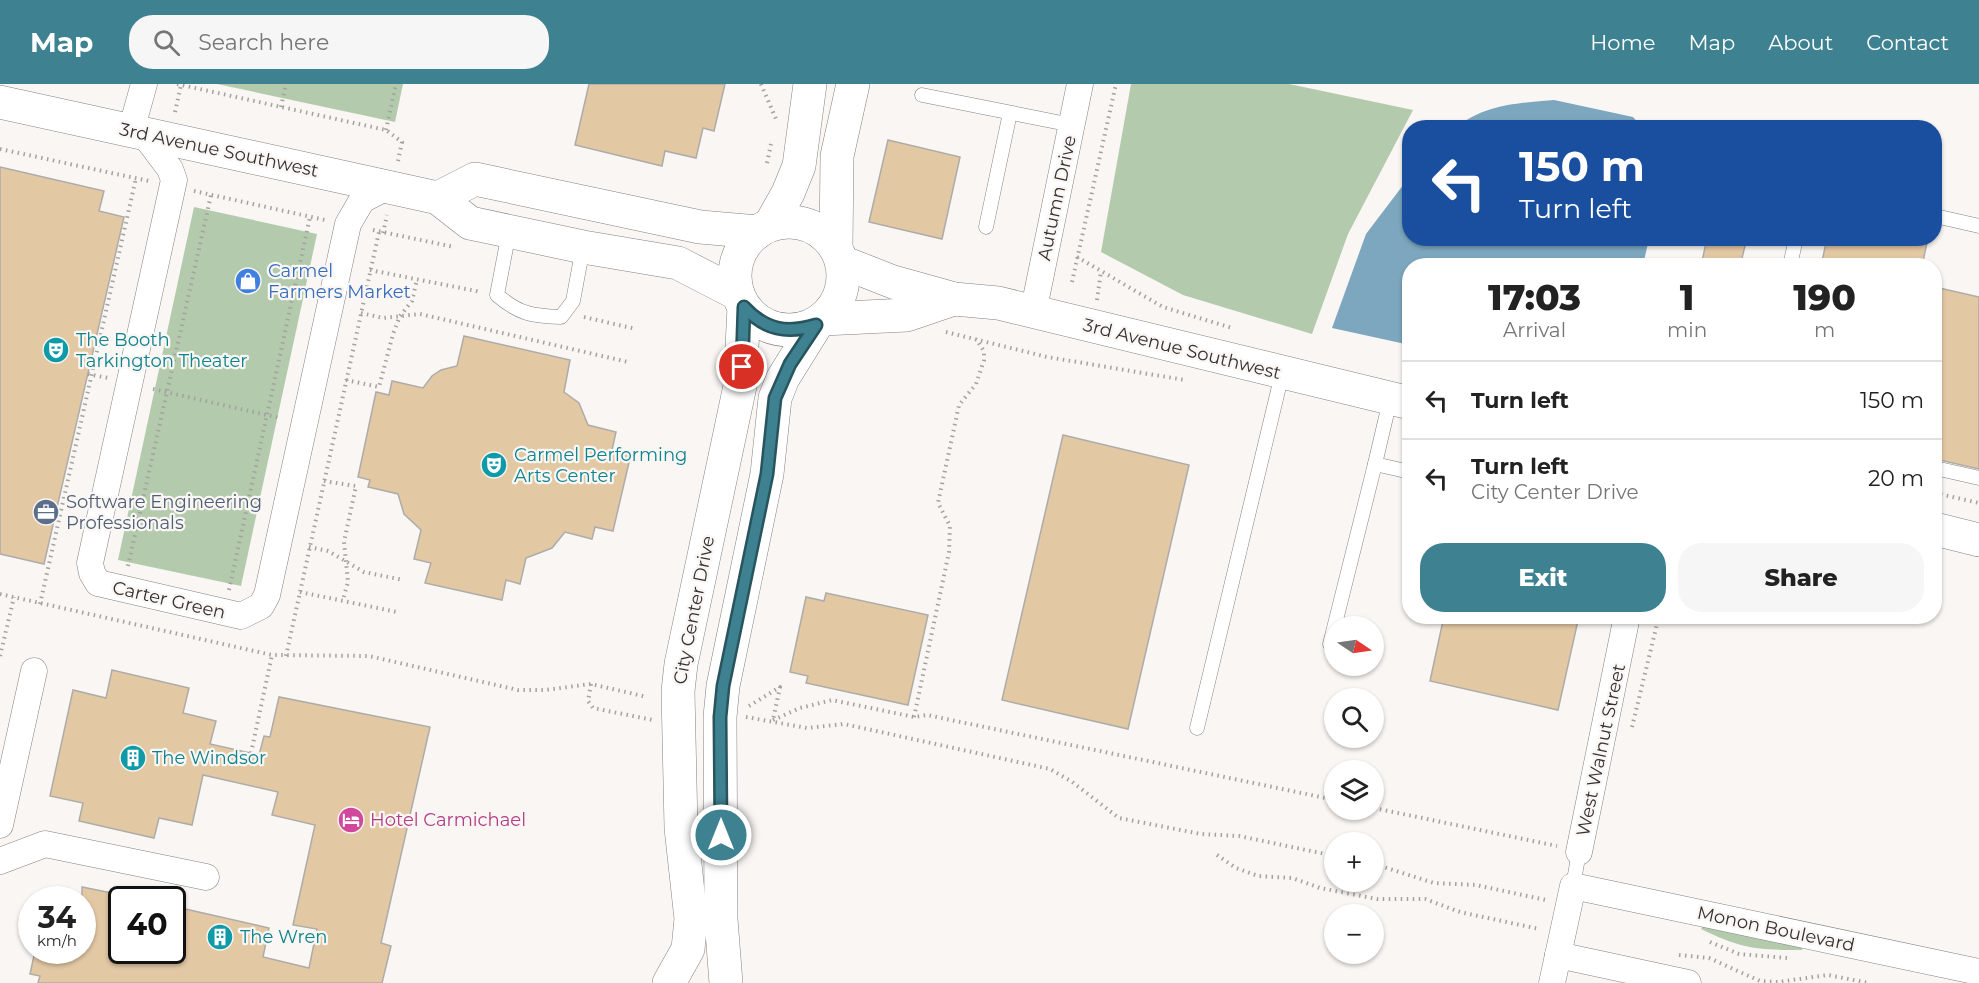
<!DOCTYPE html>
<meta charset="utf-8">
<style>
:root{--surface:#fff;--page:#f6f6f6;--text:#222;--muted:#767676;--line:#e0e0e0;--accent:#3e8291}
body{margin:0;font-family:Montserrat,sans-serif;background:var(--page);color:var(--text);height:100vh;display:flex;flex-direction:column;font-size:22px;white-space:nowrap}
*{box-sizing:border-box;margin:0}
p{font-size:20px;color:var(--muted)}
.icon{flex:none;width:33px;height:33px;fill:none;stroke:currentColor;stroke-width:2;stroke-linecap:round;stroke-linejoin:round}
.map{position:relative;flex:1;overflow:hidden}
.details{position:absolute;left:1402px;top:174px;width:540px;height:366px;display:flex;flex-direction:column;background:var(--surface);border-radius:24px;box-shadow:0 2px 4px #0004}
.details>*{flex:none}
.hud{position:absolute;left:1402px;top:36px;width:540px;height:126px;border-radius:24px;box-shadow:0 2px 4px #0004;background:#1a4fa0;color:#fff;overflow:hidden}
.needle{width:39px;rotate:103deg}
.controls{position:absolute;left:1324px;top:532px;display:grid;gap:12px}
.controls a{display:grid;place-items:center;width:60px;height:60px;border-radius:50%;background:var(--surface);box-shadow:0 2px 4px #0004;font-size:30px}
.speed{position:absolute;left:18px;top:802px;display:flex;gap:12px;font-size:30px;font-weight:700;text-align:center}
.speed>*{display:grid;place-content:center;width:78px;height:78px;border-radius:50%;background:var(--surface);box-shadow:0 2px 4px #0004;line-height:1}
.speed small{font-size:15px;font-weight:400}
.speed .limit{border:3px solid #111;border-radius:9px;background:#fff;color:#111}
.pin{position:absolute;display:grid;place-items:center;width:51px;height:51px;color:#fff;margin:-26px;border:3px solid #fff;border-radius:50%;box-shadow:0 2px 6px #0007}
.me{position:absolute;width:66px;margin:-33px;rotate:0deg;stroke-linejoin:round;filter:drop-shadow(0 0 4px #0008)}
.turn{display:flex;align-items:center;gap:21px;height:126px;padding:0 18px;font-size:27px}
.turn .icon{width:78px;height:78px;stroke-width:2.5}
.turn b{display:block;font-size:42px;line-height:51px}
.eta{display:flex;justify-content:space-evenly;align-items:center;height:102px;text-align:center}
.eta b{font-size:36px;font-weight:800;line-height:42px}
.button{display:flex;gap:12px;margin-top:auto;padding:12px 18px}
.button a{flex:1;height:69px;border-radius:24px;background:var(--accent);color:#fff;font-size:24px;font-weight:800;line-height:69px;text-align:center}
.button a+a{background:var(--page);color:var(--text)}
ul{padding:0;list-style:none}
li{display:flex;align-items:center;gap:18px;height:78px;padding:0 18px;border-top:2px solid var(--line)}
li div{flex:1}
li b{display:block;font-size:22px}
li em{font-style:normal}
header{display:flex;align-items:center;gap:36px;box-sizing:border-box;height:84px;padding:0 30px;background:var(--accent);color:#fff}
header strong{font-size:28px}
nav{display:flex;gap:33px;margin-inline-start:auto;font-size:21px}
.search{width:420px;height:54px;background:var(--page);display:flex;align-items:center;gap:15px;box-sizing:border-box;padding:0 21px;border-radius:24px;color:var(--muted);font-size:22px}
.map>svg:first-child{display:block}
</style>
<header>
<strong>Map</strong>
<div class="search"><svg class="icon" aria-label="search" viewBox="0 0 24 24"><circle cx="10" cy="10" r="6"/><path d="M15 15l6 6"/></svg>Search here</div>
<nav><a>Home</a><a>Map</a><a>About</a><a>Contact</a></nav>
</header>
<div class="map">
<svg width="1979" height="899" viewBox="0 0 1979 899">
<rect width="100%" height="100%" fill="#f9f6f3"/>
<g fill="#b3cbac">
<polygon points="217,0 403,0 395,38"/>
<polygon points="1131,0 1289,0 1413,26 1348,150 1312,250 1183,211 1101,168"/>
<polygon points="194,123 317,150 241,502 118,476"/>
<path d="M1705 838 1803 858 1802 866C1757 866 1742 865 1701 845Z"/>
</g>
<g fill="#7da7be">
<path d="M1554 16 1633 33 1642 43H1457C1485 20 1519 19 1554 16Z"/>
<polygon points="1410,92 1410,154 1649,155 1643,181 1410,182 1410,261 1332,244 1366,150"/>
</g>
<g fill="#e3c8a4" stroke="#aeaca8" stroke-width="1.5">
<polygon points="589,0 725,0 714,47 703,44 696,74 665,67 662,82 575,61"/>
<polygon points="888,56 960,73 942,155 869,138"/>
<polygon points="0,83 104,107 99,127 124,133 44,480 0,470"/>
<polygon points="1707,154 1747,154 1740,182 1701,182"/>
<polygon points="1827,154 1928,154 1922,182 1821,182"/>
<polygon points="1935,203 1979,213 1979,385 1935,375"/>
<polygon points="464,252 570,276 564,308 579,319 588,341 616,348 612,366 631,370 613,447 595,443 592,455 565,448 552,464 526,474 520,500 506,496 502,516 425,499 431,479 414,475 421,446 404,430 398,410 368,403 370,396 358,393 376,308 389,311 392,297 423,304 432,292 441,286 457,282"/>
<polygon points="1063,351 1189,381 1128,645 1002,616"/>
<polygon points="826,509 928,531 908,621 806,599 808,592 790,588 806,513 824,517"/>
<polygon points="1444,532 1579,532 1558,626 1430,597"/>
<polygon points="112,586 189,604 183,629 216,637 210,660 259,671 264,652 270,653 279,613 430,643 381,859 391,862 382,899 38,899 40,892 30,890 35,867 82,867 82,803 122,811 122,867 172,867 172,822 269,844 263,873 309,884 317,845 293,841 315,741 272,731 278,708 203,691 192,741 159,734 154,754 79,737 83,719 50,712 73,606 106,614"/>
</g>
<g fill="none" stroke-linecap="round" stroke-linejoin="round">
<defs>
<g id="service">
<polyline points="922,11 1072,41"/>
<polyline points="1935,132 1979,142"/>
<polyline points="986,143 1010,29"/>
<path d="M509 148 497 211C519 230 532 232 561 233L573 217 583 163"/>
<polyline points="1790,182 1796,154"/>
<polyline points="1390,316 1375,380 1410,388"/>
<polyline points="1935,384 1979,394"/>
<polyline points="1330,560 1375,380"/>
<polyline points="1197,644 1282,290"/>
<polyline points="1573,802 1579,768"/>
</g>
<g id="minor">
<polyline points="131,47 144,0"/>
<polyline points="143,49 170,85 174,96 90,479 92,489 98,499 241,532 261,522 267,511 348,140 362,116 387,103"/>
<polyline points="1033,229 1080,0"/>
<polyline points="0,741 34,587"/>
<polyline points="1579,768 1627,532"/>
<polyline points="0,777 45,760 206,793"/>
<polyline points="1558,871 1688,899"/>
<polyline points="1552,899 1573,802 1979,888"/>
</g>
<g id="tertiary">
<polyline points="0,18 438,114 470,139 583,163 678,179 738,210"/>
<polyline points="438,114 475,95 700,143 758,148"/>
<circle cx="789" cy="192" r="54"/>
<polyline points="770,141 788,109 799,82 810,0"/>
<polyline points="836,163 837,72 853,0"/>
<polyline points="842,178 893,198 954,215 998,219 1410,319"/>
<polyline points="823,235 907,231 954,215"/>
<polyline points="1935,445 1979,456"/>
<polyline points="669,899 688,865 691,835 681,744 678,607 681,580 740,302 744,223"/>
<polyline points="726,899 721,835 720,633 723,602 767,390 775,314 783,294 816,241"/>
</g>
</defs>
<use href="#service" stroke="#85827f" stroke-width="15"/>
<use href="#minor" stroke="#85827f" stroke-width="27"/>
<use href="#tertiary" stroke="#85827f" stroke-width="34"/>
<g stroke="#a4a29f" stroke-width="4" stroke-dasharray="1.5 4.5" stroke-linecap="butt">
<polyline points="177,0 386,46 402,58 398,77"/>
<polyline points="761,0 776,35"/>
<polyline points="281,23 286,0"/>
<polyline points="175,28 181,1"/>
<polyline points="386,46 396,0"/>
<polyline points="0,65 149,97"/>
<polyline points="767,79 771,60"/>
<polyline points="194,107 325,136"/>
<polyline points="373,146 454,163"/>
<polyline points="383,149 387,131"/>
<polyline points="1077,173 1163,223 1232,244"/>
<polyline points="370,186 481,208"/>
<polyline points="1072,198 1116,0"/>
<polyline points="1097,216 1101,187"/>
<polyline points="361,229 383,234 420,230 628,278"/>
<polyline points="584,233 636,245"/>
<polyline points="946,248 1047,273 1185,296"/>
<polyline points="88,290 108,294"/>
<polyline points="346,296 379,303 393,250 400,232 412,217 417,195"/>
<polyline points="153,305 280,334"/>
<polyline points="324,397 356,402 344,458 348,498 343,516"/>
<polyline points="1935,409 1979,419"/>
<polyline points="309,463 328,467 364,488 403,496"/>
<polyline points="128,482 211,111"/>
<polyline points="229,506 310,133"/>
<polyline points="300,508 397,528"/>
<polyline points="0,510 272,571 369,572 518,606 545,606 591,600 647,613"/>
<polyline points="40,520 136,94"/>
<polyline points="0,572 14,513"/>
<polyline points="286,572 379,148"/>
<polyline points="591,600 588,617 593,624 653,636"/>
<polyline points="749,622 780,603 773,636"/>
<polyline points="746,633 807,644 844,640 1050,685 1071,697 1119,734 1201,750 1239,752 1335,772"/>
<polyline points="914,633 949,468 950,442 938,419 959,321 976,300 984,276 984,267 976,255"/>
<polyline points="773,636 800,624 832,616 914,633 927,631 1335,716"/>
<polyline points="1632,643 1659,532"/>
<polyline points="251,669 272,571"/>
<polyline points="1374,724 1557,762"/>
<polyline points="1217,771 1236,784 1258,792 1292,794 1320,804 1377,815 1425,815 1460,828 1539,845"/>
<polyline points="1374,780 1434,799 1476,801 1546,816"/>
<polyline points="1710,858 1739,870 1787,874"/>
<polyline points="1679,871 1709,874 1760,897 1778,898 1828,891 1869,899"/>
</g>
<use href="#service" stroke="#fff" stroke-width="14"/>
<use href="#minor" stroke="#fff" stroke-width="26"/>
<use href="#tertiary" stroke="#fff" stroke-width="33"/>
</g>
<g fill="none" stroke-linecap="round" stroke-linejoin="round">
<defs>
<path id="route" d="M721 751 720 633 723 602 767 390 775 314 790 280 816 241C787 250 765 246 744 223L742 283"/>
</defs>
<use href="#route" stroke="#28545e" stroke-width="15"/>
<use href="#route" stroke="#3e8291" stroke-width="10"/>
</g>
<defs>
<symbol id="shop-disc" viewBox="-11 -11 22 22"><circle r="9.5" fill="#3f7fe0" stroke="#f9f6f3"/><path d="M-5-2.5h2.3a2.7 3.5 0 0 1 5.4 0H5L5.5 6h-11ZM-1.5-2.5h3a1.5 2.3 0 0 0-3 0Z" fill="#fff"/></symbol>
<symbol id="theatre-disc" viewBox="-11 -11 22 22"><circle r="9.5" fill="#0f9aa8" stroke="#f9f6f3"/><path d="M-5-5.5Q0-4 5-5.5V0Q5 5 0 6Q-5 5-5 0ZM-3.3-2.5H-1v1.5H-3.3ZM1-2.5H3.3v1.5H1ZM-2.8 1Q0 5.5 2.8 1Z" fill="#fff"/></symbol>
<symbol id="office-disc" viewBox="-11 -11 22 22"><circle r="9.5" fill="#5c6f8a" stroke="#f9f6f3"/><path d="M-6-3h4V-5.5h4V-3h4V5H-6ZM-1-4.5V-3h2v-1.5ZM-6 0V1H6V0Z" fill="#fff"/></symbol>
<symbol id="building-disc" viewBox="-11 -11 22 22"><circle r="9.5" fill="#0f9aa8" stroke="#f9f6f3"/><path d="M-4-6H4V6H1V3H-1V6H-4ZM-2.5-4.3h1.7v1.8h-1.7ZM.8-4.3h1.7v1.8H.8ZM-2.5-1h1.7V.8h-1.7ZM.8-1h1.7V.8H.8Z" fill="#fff"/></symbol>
<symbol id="hotel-disc" viewBox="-11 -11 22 22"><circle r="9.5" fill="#d1479c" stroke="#f9f6f3"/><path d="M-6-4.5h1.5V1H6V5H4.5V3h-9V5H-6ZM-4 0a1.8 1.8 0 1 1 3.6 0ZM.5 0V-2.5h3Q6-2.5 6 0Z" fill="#fff"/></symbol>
</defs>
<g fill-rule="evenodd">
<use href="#shop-disc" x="233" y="182" width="30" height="30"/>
<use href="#theatre-disc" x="41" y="251" width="30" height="30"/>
<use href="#theatre-disc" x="479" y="366" width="30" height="30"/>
<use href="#office-disc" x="31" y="413" width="30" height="30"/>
<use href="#building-disc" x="118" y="659" width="30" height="30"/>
<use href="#hotel-disc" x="336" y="721" width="30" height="30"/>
<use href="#building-disc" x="205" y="838" width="30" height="30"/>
</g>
<g text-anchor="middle" stroke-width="4.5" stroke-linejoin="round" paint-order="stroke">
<g font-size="18" fill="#333230" stroke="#f9f6f3">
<text transform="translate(219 66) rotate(12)" y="6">3rd Avenue Southwest</text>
<text transform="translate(1057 114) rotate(-78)" y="6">Autumn Drive</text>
<text transform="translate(1182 265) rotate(14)" y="6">3rd Avenue Southwest</text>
<text transform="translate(169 516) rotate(13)" y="6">Carter Green</text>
<text transform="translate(694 526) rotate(-79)" y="6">City Center Drive</text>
<text transform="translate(1601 666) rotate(-78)" y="6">West Walnut Street</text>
<text transform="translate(1776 845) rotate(12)" y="6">Monon Boulevard</text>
</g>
<g font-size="18" fill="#366cbe" stroke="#f9f6f3" text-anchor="start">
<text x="268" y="193">Carmel<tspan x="268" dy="21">Farmers Market</tspan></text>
</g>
<g font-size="18" fill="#0d838f" stroke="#f9f6f3" text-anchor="start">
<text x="76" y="262">The Booth<tspan x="76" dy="21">Tarkington Theater</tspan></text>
<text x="514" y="377">Carmel Performing<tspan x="514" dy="21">Arts Center</tspan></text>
<text x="152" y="680">The Windsor</text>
<text x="240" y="859">The Wren</text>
</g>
<g font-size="18" fill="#4e5e75" stroke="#f9f6f3" text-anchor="start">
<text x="66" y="424">Software Engineering<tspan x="66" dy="21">Professionals</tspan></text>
</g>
<g font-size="18" fill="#b23c85" stroke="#f9f6f3" text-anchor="start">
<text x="370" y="742">Hotel Carmichael</text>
</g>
</g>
</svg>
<div class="controls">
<a><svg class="needle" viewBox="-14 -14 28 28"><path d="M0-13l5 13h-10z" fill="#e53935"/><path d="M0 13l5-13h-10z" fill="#767676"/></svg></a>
<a><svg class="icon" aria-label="search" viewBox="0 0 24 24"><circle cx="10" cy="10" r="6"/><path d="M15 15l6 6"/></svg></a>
<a><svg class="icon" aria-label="layers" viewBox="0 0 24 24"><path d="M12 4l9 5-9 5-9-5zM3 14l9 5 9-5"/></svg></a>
<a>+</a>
<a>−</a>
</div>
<div class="speed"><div>34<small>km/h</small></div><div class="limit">40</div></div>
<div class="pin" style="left:742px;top:283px;background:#d93025"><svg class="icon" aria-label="arrive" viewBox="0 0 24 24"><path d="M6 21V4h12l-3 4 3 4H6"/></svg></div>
<svg class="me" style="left:721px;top:751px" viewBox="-20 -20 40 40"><circle r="17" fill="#3e8291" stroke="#fff" stroke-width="3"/><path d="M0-11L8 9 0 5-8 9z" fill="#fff"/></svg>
<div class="hud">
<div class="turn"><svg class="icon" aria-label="left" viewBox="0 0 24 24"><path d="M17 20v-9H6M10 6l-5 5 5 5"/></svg><div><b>150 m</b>Turn left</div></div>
</div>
<section class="details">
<div class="eta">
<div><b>17:03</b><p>Arrival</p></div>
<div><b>1</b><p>min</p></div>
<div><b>190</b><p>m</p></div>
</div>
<ul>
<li><svg class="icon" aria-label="left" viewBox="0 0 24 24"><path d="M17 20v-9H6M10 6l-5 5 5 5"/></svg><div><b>Turn left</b></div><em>150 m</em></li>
<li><svg class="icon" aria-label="left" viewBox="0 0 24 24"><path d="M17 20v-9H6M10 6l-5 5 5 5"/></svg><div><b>Turn left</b><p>City Center Drive</p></div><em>20 m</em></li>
</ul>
<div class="button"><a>Exit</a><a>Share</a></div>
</section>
</div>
